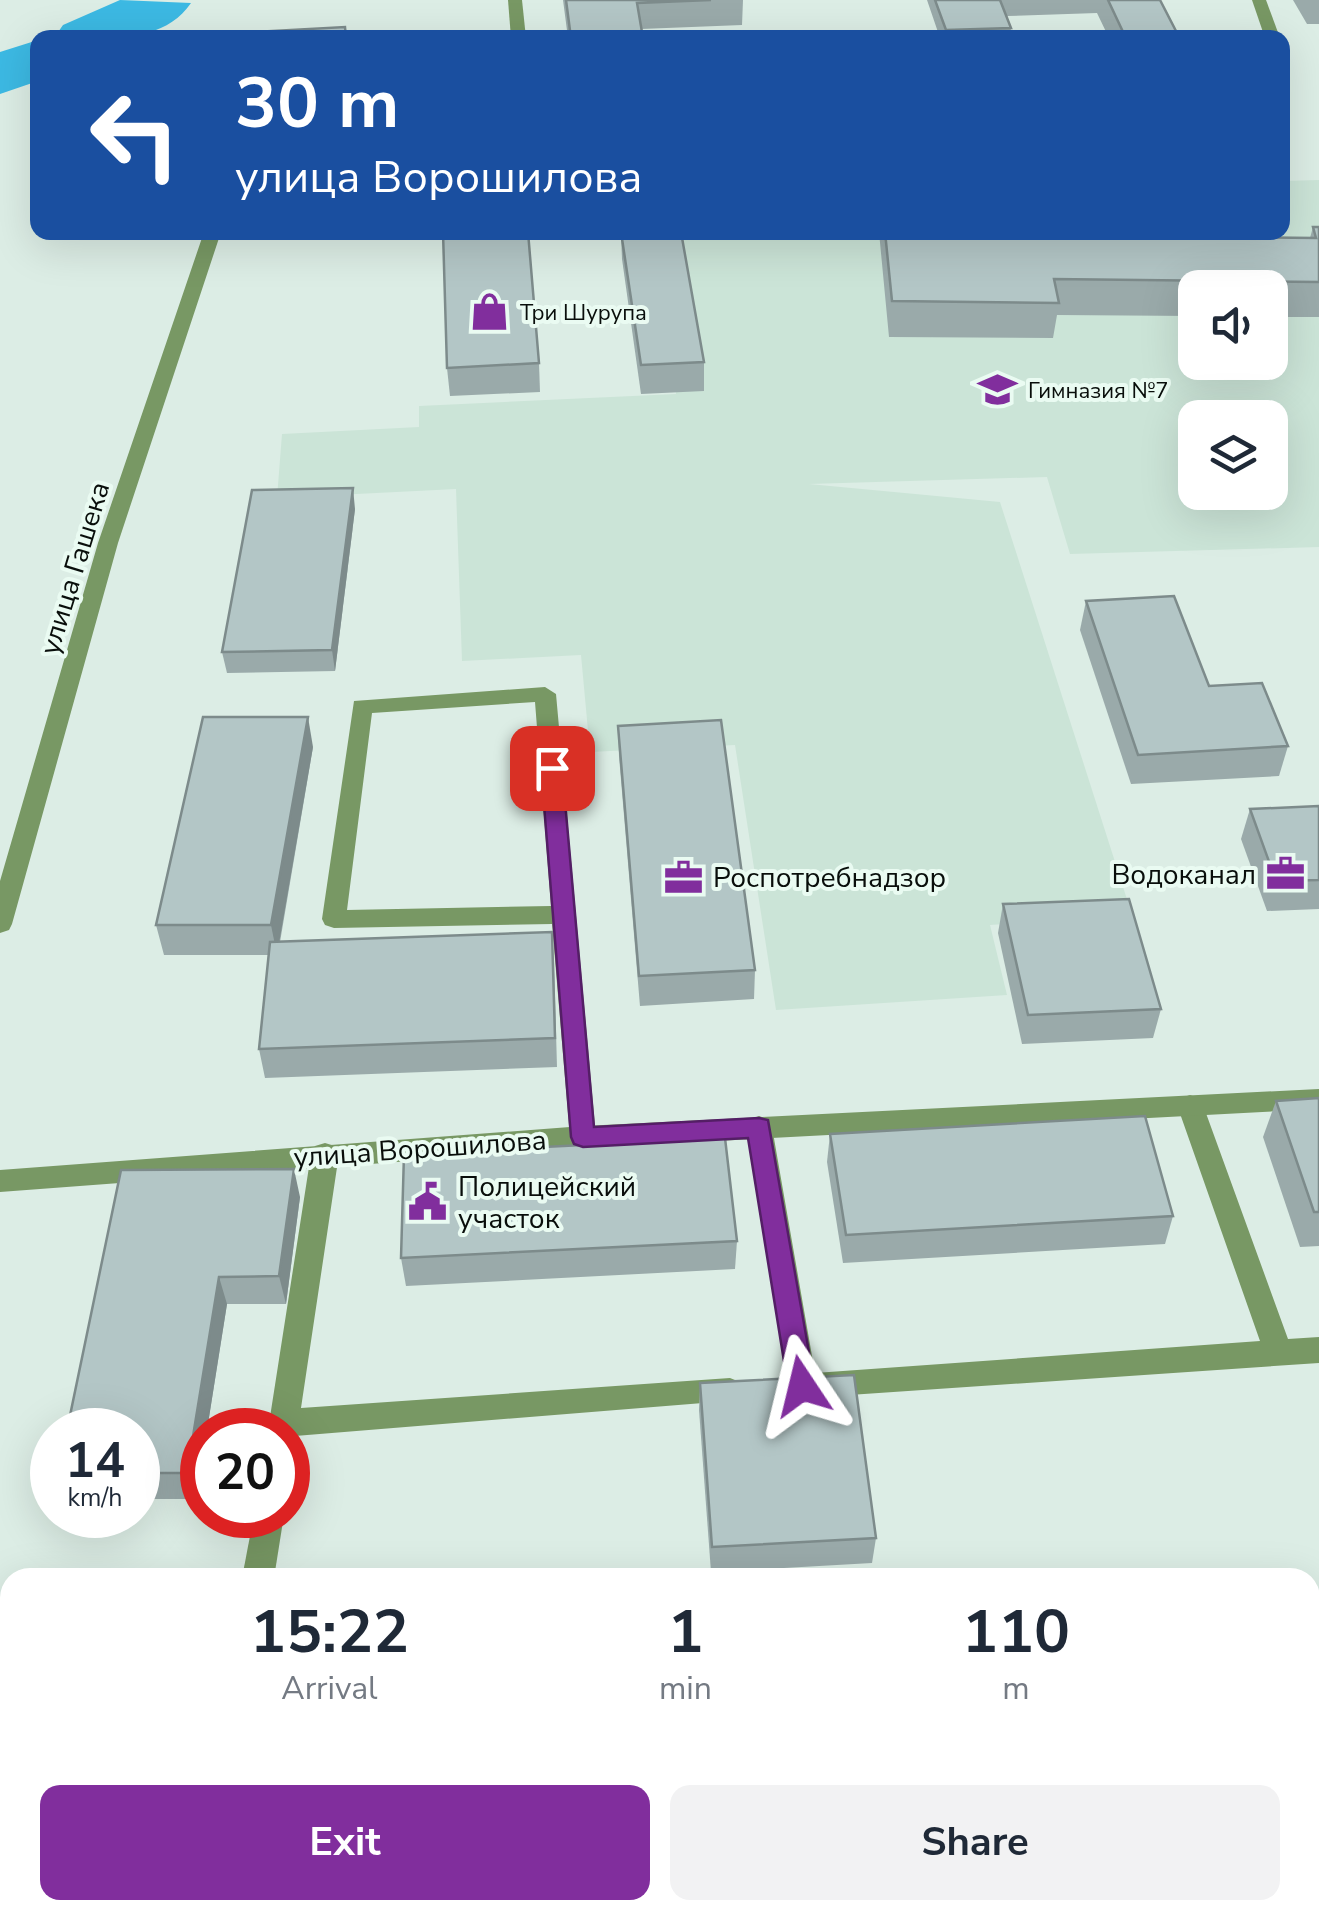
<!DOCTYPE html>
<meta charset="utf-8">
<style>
:root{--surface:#fff;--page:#f2f2f3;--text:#1f2937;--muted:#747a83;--accent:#812e9d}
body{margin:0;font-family:"Nunito Sans",sans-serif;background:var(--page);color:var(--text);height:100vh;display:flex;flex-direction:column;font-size:38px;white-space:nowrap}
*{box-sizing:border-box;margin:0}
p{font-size:32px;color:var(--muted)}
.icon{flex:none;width:55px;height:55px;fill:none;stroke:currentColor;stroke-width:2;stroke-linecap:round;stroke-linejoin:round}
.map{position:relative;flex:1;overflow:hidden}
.side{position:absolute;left:0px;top:1568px;width:1320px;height:352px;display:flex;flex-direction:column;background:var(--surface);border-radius:30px 30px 0 0;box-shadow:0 10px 40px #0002}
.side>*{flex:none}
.hud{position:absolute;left:30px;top:30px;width:1260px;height:210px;border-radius:20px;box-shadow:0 10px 40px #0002;background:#1a4fa0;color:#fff;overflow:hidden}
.controls{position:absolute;left:1178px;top:270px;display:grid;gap:20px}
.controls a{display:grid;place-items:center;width:110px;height:110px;border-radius:20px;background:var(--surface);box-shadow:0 10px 40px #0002;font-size:50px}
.speed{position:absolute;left:30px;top:1408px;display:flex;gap:20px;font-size:50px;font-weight:700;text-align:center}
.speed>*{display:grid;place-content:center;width:130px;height:130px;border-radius:50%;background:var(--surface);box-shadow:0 10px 40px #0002;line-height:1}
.speed small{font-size:25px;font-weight:400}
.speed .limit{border:15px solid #d22;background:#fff;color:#111}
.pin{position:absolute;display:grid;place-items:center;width:85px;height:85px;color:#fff;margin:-42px;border-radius:20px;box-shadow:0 5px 15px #0006}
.me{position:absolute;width:110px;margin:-55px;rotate:350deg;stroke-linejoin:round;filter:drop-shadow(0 0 8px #0008)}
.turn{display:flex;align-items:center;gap:35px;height:210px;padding:0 40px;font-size:45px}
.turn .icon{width:130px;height:130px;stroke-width:2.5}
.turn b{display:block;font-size:70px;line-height:85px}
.eta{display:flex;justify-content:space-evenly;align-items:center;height:170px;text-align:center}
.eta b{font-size:60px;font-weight:700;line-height:70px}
.action{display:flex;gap:20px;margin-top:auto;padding:20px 40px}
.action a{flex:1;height:115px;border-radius:20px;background:var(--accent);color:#fff;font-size:40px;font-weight:700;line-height:115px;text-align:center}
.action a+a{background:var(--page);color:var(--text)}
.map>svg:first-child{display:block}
</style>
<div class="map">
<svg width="1319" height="1918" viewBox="0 0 1319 1918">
<rect width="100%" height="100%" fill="#dcede5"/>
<path fill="#cbe4d7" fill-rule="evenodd" d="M1319 180V547L1070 554 1047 477 809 484 1000 502 1132 915 990 925 1007 995 776 1010 735 745 590 752 581 655 462 661 456 489 277 498 282 434 419 427V406L676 394 662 233 1282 232 1283 181ZM1195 288H1270V362H1195ZM1195 418H1270V492H1195Z"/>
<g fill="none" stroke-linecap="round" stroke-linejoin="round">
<g fill="#3cb9e3" fill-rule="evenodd">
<path d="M120 0 191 3C162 46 100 38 54 38L63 25Z"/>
<polygon points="38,40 38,81 0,94 0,52"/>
</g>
<g fill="#789864" fill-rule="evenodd">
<polygon points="1252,0 1266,0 1280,38 1265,38"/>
<path d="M545 687 556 694 596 1137 593 1145 583 1148 573 1145 570 1137 552 924 334 928 325 925 322 919 354 701ZM535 702 551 906 347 910 372 713Z"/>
<polygon points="1190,1095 1199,1098 1203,1105 1288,1339 1319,1337 1319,1363 820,1397 813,1394 802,1399 792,1395 746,1127 750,1119 759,1116 768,1119 772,1127 815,1373 1260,1341 1177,1105 1181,1098"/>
<polygon points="325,1143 335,1146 339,1154 301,1408 730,1378 740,1382 745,1391 740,1400 295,1436 288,1442 288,1430 268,1430 311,1154 315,1146"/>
<polygon points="254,1515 284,1515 274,1578 242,1578"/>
<rect x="1310" y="1800" width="9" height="34"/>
<polygon points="183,1910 219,1910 217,1918 181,1918"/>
</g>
<g fill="#789864" fill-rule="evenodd">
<polygon points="508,0 522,0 526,38 511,38"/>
<polygon points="204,232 221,232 118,543 12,924 9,930 0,933 0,881 98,543"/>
<polygon points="1319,1089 1319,1109 583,1148 0,1192 0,1170 583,1126"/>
</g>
</g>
<g fill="#9aaaaa">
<polygon points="563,0 743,0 742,25 641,29 643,38 568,38"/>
<polygon points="927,0 1160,0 1177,33 1176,38 1109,38 1097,13 1007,16 1011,28 1010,38 940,38"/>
<polygon points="1293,0 1319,0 1319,24 1307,24"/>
<polygon points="1313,227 1319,227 1319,317 1270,317 1270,288 1195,288 1195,316 1057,315 1053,338 889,337 879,232 1046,232 1047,235 1310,238"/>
<polygon points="621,232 704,362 704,391 641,394 622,259"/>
<polygon points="539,363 540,392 450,396 447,368"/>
<polygon points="355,509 335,671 227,673 222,652"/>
<polygon points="1086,601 1209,686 1288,746 1279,776 1131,784 1080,630"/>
<polygon points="618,726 755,970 754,999 640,1006 619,756"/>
<polygon points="313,747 280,942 554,961 557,1067 265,1078 259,1049 269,955 164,955 156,925"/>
<polygon points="1319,806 1319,909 1267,911 1241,839 1250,809"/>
<polygon points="1003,904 1161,1009 1153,1038 1022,1044 998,933"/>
<polygon points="1319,1098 1319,1246 1300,1247 1263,1137 1276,1101"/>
<polygon points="830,1134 1173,1216 1165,1244 843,1263 827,1162"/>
<polygon points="121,1170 300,1197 286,1304 227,1304 196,1499 138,1499 138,1430"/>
<polygon points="737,1241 735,1269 406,1286 401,1258"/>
<polygon points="700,1383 876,1538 872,1563 711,1572 699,1410"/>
</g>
<g fill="#7d8b8b">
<polygon points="353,488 355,509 335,671 332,650"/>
<polygon points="308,717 313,747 277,955 271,925"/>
<polygon points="294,1169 300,1197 286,1304 279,1276"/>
<polygon points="219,1277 227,1304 207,1430 202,1430 202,1460 196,1499 187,1473"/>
<polygon points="120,1910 136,1910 135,1918 119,1918"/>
</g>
<g fill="#b3c6c6" stroke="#7d8b8b" stroke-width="2.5">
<polygon points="566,0 711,0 637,3 643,38 571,38"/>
<polygon points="935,0 1000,0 1011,28 946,30"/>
<polygon points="1108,0 1160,0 1177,33 1124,34"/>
<polygon points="345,27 346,38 252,38 252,32"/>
<polygon points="1313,227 1319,227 1319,282 1054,279 1059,303 892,301 885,232 1046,232 1047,235 1316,238"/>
<polygon points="443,232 528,232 539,363 447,368"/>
<polygon points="621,232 681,232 704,362 641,365"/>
<polygon points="353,488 332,650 222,652 252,490"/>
<polygon points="1174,596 1209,686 1262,683 1288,746 1138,755 1086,601"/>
<polygon points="203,717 308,717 271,925 156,925"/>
<polygon points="721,720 755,970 639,976 618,726"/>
<polygon points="1319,806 1319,880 1276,881 1250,809"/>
<polygon points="1129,899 1161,1009 1028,1015 1003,904"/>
<polygon points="552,932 555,1038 259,1049 270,942"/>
<polygon points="1319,1098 1319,1212 1314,1212 1276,1101"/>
<polygon points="1145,1116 1173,1216 846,1235 830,1134"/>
<polygon points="725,1138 737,1241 401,1258 404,1154"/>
<polygon points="294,1169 279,1276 219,1277 187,1473 138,1473 138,1430 67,1430 121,1170"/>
<polygon points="854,1375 876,1538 712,1547 700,1383"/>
<polygon points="3,1680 10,1681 10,1910 120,1910 119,1918 0,1918 0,1693"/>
<polygon points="252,1910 490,1910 489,1918 251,1918"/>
<polygon points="1305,1915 1306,1918 1153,1918"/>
</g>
<polygon fill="#812e9d" stroke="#541e66" stroke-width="2.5" points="552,760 562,768 594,1127 759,1118 768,1120 815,1386 811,1394 802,1398 792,1394 788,1386 748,1138 583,1147 574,1144 571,1137 541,768"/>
<defs>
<symbol id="shop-bare" viewBox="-9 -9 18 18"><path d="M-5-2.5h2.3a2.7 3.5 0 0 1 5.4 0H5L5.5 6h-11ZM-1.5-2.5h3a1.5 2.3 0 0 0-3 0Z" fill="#812e9d" stroke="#eafbf2" stroke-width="2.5" paint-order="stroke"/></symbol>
<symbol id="school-bare" viewBox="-9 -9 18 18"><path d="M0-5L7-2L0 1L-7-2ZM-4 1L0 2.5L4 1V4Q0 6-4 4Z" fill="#812e9d" stroke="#eafbf2" stroke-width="2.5" paint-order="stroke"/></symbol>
<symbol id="office-bare" viewBox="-9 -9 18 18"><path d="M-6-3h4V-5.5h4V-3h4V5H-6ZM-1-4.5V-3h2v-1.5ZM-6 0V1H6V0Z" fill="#812e9d" stroke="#eafbf2" stroke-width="2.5" paint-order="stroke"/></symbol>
<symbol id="civic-bare" viewBox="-9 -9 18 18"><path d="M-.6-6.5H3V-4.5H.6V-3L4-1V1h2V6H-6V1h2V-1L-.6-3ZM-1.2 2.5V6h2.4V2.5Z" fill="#812e9d" stroke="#eafbf2" stroke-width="2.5" paint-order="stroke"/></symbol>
</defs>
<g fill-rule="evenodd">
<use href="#shop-bare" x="462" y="284" width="55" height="55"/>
<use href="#school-bare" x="970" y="362" width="55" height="55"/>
<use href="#office-bare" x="1258" y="846" width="55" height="55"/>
<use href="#office-bare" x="656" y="850" width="55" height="55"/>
<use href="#civic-bare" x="400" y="1174" width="55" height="55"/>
</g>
<g text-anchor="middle" stroke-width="8" stroke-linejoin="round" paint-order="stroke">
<g font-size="22" fill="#090e0b" stroke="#eafbf2" text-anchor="start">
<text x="520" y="320">Три Шурупа</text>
<text x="1028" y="398">Гимназия №7</text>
</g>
<g font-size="28" fill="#090e0b" stroke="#eafbf2">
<text transform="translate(74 568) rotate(-73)" y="10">улица Гашека</text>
<text transform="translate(420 1148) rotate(-4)" y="10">улица Ворошилова</text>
</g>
<g font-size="28" fill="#090e0b" stroke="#eafbf2" text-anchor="start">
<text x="1256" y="884" text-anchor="end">Водоканал</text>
<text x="713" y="887">Роспотребнадзор</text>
<text x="458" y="1196">Полицейский<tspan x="458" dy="32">участок</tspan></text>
</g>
</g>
</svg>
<div class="controls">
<a><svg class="icon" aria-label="sound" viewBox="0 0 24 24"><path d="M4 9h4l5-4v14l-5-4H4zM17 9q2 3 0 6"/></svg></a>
<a><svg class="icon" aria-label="layers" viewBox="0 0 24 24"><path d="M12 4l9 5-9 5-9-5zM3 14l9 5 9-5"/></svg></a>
</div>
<div class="speed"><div>14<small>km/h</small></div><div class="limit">20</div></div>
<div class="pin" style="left:552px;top:768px;background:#d93025"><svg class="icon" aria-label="arrive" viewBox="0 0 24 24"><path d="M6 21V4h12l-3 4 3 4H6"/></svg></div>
<svg class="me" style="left:802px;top:1386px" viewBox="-20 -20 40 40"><path d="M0-17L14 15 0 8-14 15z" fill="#812e9d" stroke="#fff" stroke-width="4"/></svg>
<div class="hud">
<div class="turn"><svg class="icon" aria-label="left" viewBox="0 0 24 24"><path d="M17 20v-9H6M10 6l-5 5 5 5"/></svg><div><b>30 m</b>улица Ворошилова</div></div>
</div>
<section class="side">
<div class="eta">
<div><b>15:22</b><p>Arrival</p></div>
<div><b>1</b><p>min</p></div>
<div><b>110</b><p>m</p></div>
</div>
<div class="action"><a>Exit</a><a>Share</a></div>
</section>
</div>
